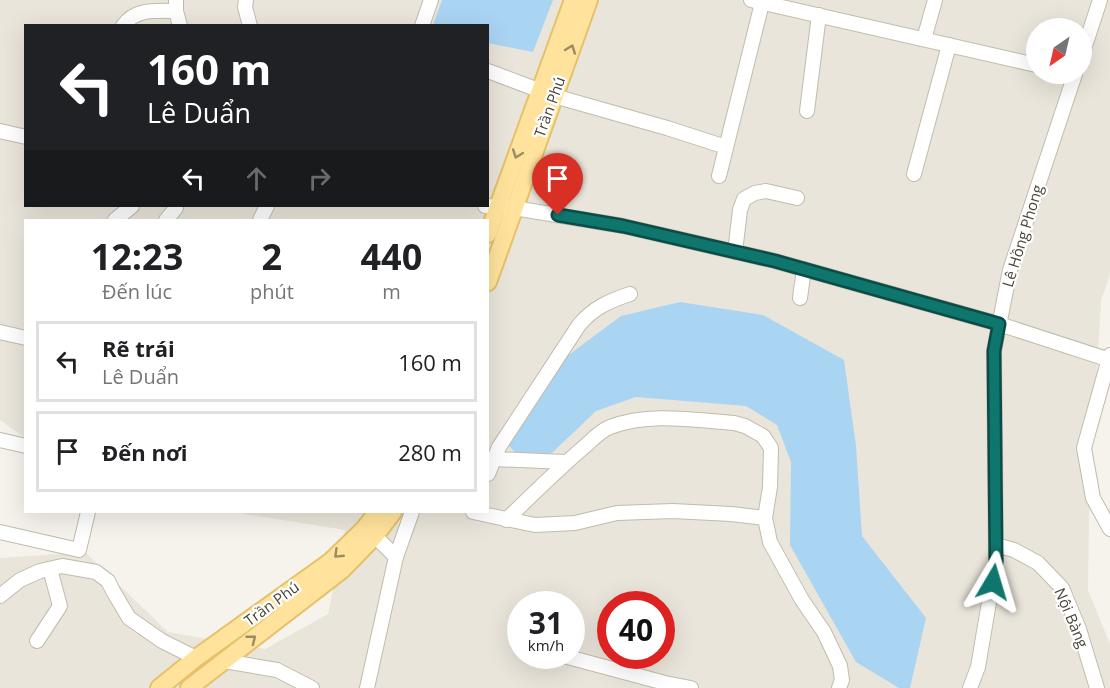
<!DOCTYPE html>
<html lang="vi">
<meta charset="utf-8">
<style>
:root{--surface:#fff;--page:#f2f2f2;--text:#202124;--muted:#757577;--line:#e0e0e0}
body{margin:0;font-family:"Open Sans",sans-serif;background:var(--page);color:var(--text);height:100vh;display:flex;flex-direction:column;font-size:22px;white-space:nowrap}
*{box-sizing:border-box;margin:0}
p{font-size:20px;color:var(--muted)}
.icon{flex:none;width:33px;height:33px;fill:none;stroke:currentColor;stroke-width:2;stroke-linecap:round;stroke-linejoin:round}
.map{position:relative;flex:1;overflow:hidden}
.side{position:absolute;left:24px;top:219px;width:465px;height:294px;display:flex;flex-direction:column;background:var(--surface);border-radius:0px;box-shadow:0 6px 24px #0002}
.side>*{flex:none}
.guide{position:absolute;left:24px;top:24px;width:465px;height:183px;border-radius:0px;box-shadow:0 6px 24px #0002;background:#202124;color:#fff;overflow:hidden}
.needle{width:39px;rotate:214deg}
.controls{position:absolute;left:1026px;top:18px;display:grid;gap:12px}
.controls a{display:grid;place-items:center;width:66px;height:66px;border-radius:50%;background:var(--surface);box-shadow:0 6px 24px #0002;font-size:30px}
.speed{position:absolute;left:507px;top:591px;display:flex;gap:12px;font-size:30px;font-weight:700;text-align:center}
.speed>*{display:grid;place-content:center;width:78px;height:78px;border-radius:50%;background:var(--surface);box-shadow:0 6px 24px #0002;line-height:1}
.speed small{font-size:15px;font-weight:400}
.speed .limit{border:9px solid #d22;background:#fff;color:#111}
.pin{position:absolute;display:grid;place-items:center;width:51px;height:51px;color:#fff;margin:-62px -26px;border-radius:50% 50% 50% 0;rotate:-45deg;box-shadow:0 0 6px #0007}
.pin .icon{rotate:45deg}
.me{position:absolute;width:66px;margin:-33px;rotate:7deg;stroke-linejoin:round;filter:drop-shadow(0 0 4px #0008)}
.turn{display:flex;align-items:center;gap:21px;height:126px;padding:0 24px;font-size:27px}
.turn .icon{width:78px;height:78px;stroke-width:2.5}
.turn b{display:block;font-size:42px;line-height:51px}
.lanes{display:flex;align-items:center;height:57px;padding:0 24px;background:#0003;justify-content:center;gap:30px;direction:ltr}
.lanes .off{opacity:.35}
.eta{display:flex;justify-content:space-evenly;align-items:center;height:102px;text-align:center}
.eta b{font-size:36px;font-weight:700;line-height:42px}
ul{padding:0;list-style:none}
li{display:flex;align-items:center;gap:18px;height:81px;margin:0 12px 9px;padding:0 12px;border:3px solid var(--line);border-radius:0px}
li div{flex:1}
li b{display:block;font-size:22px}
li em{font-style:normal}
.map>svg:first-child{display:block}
</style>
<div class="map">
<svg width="1110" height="688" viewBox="0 0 1110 688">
<rect width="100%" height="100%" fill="#f6f3ec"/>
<path fill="#eae5da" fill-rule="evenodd" d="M0 0H1110V275L1101 300 1089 517 1088 590 1110 644V688H0V558L85 552 168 632 265 649 328 614 345 530 244 514 243 512H488V220H26L25 438 0 420ZM26 26H488V206H26ZM1036 28H1082V74H1036ZM520 604H572V656H520ZM610 604H662V656H610Z"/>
<g fill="#a9d4f2">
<polygon points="442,0 553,0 533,52 488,43 488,26 433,25"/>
<polygon points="680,302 763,315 844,360 856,446 862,536 926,618 910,688 899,688 856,662 790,545 791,462 777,425 746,406 636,397 596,411 553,452 542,456 516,454 508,444 566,357 621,316"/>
</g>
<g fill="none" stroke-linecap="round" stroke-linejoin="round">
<defs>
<g id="minor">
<polyline points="176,0 176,11 180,26"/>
<polyline points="246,0 245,7 250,26"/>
<polyline points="751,0 1036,65"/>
<path d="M123 26C135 8 157 11 176 11"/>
<polyline points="422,26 431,0"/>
<polyline points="924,39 935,0"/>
<polyline points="1082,55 1100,0"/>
<polyline points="488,71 554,96 667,128 726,147"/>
<polyline points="807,111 819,15"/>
<polyline points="0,131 26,137"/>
<polyline points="914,174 949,45"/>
<polyline points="719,176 762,3"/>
<polyline points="485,206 514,208 623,226 775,261 999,324 1110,360"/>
<polyline points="115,220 132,206"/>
<polyline points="166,220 176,208"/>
<polyline points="260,220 267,206"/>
<polyline points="735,252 740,210 744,199 755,193 766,191 797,198"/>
<polyline points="800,298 804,269"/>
<polyline points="0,332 26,338"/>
<polyline points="1110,355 1084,448 1093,498 1110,529"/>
<polyline points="0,440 26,446"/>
<polyline points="493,459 566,462"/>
<path d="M488 474 499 447 579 325C593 308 609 301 630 294"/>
<polyline points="473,512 535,525 575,523 617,513 673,511 731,514 765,518"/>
<path d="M506 520C532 495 557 470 584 447 592 440 600 431 610 427 649 412 694 420 734 423L745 426 763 436 771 448 770 487 765 518 770 542 802 600 824 632 840 666 842 680 839 688"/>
<polyline points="366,531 375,536 396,557"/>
<polyline points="0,532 79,550 88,512"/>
<polyline points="996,545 1014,550 1038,563 1062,588 1079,629 1097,688"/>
<polyline points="0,596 20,580 40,571 62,566 96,572 108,581 113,591 129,618 162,641 196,658"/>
<polyline points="37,641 60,606 50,569"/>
<polyline points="564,656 665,683 691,688"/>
<polyline points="224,661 277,670 312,688"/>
<polyline points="367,688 396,557 412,512"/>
<polyline points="970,688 978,667 996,561 994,351 1010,270 1075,74"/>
</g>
<g id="major">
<polyline points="488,234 573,0"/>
<polyline points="488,282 589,0"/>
<polyline points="159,688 196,658 331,561 364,529 377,512"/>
<polyline points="189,688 342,570 375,536 393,512"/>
</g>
</defs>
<use href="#minor" stroke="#c2bbae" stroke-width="16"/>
<use href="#major" stroke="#e6c16a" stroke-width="20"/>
<use href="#minor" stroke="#fff" stroke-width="14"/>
<use href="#major" stroke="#ffe39c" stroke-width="16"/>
</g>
<defs><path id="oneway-chevron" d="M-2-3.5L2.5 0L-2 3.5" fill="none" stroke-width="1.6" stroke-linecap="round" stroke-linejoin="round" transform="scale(1.5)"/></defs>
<g stroke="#9c8c66">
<use href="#oneway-chevron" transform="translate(571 49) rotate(-70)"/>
<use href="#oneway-chevron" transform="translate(517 154) rotate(110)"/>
<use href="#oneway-chevron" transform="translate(338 554) rotate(136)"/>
<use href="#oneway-chevron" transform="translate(252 639) rotate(-38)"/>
</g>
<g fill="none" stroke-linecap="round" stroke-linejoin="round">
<defs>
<polyline id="route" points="558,215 623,226 775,261 999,324 994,351 996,561 993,582"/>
</defs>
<use href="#route" stroke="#0a4d48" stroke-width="15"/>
<use href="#route" stroke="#0f766e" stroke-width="10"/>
</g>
<g text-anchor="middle" stroke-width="4.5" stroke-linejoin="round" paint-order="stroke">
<g font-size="15" fill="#4b4439" stroke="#fff">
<text transform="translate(550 107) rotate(-70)" y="5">Trần Phú</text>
<text transform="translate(1023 236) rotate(-73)" y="5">Lê Hồng Phong</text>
<text transform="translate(272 604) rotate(-36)" y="5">Trần Phú</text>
<text transform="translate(1071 618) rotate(67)" y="5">Nội Bàng</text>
</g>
</g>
</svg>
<div class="controls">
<a><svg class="needle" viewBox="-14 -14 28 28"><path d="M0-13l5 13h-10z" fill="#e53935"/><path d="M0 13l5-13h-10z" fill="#757577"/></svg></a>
</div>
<div class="speed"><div>31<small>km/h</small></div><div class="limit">40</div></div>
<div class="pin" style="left:558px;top:215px;background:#d93025"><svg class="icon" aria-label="arrive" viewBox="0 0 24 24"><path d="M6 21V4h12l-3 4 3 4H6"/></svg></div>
<svg class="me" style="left:993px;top:582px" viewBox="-20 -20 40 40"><path d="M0-17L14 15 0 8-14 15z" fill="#0f766e" stroke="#fff" stroke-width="4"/></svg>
<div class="guide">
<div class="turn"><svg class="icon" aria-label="left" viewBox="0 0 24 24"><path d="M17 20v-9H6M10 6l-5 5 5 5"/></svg><div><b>160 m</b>Lê Duẩn</div></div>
<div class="lanes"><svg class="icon" aria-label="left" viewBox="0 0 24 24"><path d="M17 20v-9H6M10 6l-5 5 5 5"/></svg><svg class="icon off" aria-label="ahead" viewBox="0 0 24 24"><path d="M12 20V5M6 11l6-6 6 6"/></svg><svg class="icon off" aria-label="right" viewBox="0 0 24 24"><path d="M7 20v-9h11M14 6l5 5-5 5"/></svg></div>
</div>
<section class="side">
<div class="eta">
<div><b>12:23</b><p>Đến lúc</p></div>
<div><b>2</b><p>phút</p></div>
<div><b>440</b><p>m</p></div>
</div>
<ul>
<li><svg class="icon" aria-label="left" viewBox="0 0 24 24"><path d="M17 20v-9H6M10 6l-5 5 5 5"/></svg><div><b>Rẽ trái</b><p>Lê Duẩn</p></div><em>160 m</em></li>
<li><svg class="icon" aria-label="arrive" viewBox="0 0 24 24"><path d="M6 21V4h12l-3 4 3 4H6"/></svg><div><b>Đến nơi</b></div><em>280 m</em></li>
</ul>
</section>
</div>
